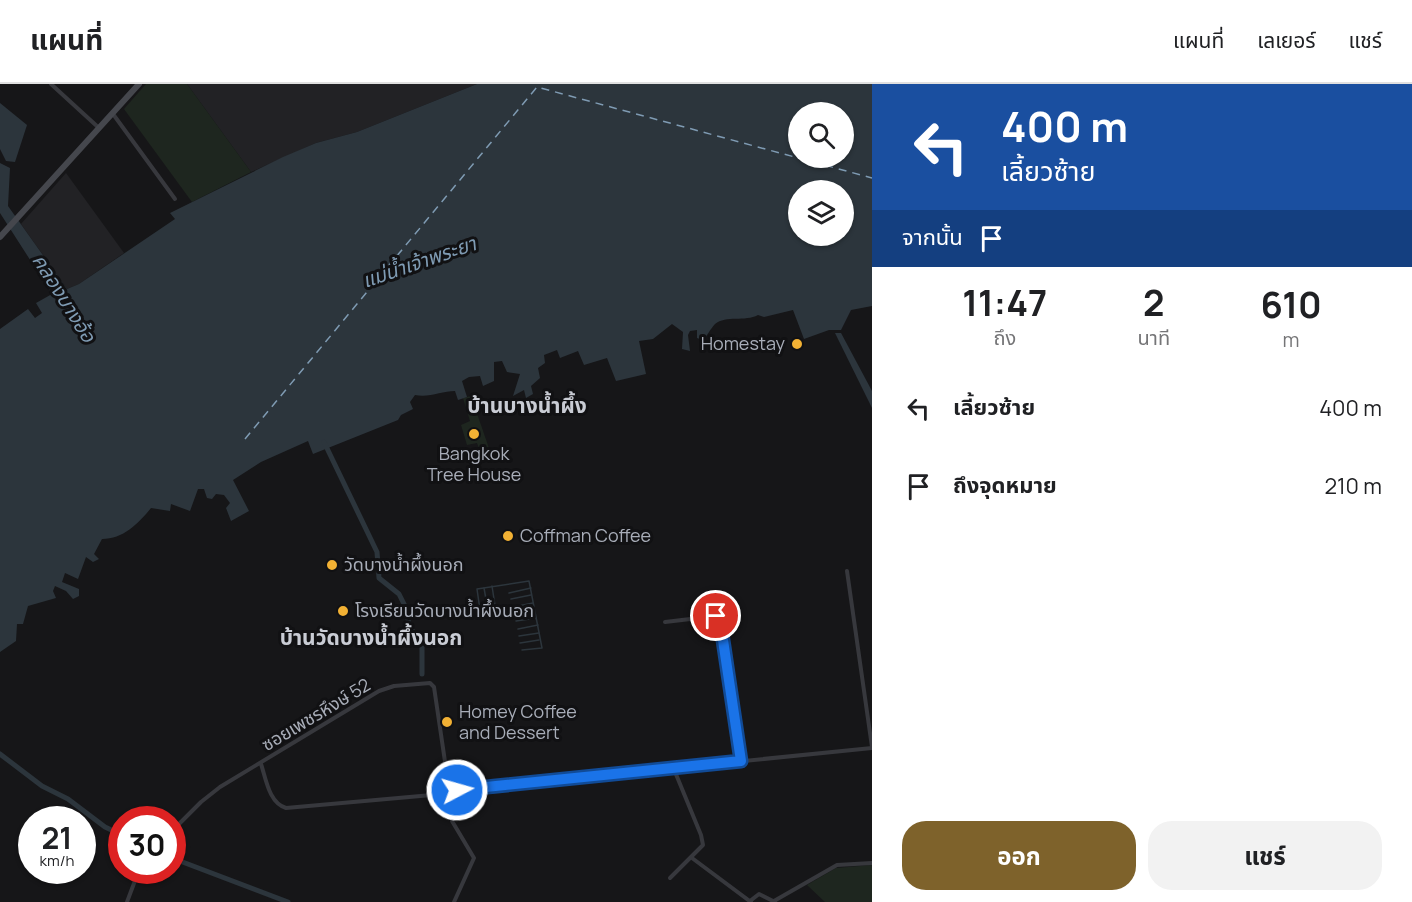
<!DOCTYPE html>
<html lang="th">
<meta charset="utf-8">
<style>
:root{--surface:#fff;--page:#f2f2f2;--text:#202124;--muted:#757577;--line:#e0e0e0;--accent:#7e622b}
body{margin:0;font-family:Manrope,"Noto Sans Thai",sans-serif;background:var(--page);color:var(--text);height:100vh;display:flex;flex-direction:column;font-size:22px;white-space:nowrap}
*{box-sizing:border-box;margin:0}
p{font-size:20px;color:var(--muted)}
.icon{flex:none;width:33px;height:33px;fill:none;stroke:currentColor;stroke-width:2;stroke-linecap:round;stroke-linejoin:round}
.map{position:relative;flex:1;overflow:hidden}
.drawer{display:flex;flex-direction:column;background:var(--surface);width:540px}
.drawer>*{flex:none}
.banner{background:#1a4fa0;color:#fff;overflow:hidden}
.controls{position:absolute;left:788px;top:18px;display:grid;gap:12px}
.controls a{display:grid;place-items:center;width:66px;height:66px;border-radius:50%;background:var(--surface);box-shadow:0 2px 4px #0004;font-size:30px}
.speed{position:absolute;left:18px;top:722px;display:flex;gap:12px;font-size:30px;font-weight:700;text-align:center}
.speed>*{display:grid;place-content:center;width:78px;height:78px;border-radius:50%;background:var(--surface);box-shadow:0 2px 4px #0004;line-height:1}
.speed small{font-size:15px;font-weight:400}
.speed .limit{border:9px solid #d22;background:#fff;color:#111}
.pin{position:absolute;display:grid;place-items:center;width:51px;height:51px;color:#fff;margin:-26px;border:3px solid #fff;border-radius:50%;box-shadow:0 2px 6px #0007}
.me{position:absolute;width:66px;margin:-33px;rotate:84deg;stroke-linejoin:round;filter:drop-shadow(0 0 4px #0008)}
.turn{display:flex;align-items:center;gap:21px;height:126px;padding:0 30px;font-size:27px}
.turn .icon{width:78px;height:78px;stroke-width:2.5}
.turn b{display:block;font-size:42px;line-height:51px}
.then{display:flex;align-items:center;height:57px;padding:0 30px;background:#0003;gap:12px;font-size:22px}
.eta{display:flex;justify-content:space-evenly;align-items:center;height:102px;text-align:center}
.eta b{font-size:36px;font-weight:700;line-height:42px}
.primary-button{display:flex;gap:12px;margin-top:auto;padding:12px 30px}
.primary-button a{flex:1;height:69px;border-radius:24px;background:var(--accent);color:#fff;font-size:24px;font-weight:700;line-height:69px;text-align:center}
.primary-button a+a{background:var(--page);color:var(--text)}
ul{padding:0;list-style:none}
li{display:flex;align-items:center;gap:18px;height:78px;padding:0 30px}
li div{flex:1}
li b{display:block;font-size:22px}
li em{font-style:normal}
header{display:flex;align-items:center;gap:36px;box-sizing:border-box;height:84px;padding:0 30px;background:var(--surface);border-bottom:2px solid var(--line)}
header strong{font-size:28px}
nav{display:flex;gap:33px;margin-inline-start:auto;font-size:21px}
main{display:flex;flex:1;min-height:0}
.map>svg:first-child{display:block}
</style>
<header>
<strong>แผนที่</strong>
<nav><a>แผนที่</a><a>เลเยอร์</a><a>แชร์</a></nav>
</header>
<main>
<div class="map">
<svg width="872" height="818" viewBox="0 0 872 818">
<rect width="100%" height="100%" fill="#161618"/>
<g fill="#222225">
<polygon points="187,0 477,0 357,48 316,59 251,88"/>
<polygon points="66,89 124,169 79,200 67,205 21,140"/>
</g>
<g fill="#1e261f">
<polygon points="146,0 187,0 251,88 192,118 124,25"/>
<polygon points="471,312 492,373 483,375 477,359 467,361 461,341 470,337 463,314"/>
<polygon points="872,781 872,818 825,818 807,801 836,784"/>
</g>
<g fill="#2c353c" fill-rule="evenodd">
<path d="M477 0H872V222L851 226 841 246H829L804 255 793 226 764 233 758 231C745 238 726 231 715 240 711 244 707 252 703 256L697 254V246L690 247 688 251 690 267 682 265 683 248 672 240 653 255 639 257 646 290 616 297 607 274 584 281 578 267 560 274 557 266 544 271 545 279 538 284 540 294 531 302 533 310 526 314 524 306 513 312 520 290 507 288 502 277 494 278V297L483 302 480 292 469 293 462 297 467 313 458 316 455 307C442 307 429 314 415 311L410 318 413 325 401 331 398 336 313 370 308 357 261 378 233 396 249 427 231 437 226 424 230 419 224 411 216 410 212 415 207 414 204 405H198L190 427 171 420 170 427 151 424C138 440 123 455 102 455L94 470 99 475 93 478 86 473 78 495 65 489 62 498 79 505V512L73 515 66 507 55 502 53 507 56 514 28 522 23 540H17L16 557 0 568V245L28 225 35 234 42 229 36 219 52 210 0 129V79L10 84 8 122 67 205 79 200 175 135 170 129 283 73 316 59 357 48ZM798 28H843V74H798ZM798 106H843V152H798Z"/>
<polygon points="0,19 27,41 15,78 6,77 0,65"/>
<polygon points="835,249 841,249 872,307 872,324"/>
</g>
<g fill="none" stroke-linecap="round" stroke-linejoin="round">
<g stroke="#2c353c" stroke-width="1.5">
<polyline points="492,502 496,528"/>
<polyline points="484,504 489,532"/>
<polyline points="509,509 531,504"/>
<polyline points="511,515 531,511"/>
<polyline points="513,523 533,519"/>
<polyline points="514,530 534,526"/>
<polyline points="481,533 477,505 529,497 542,564 522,566"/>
<polyline points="516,537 536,534"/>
<polyline points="518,545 538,541"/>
<polyline points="519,552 539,549"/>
<polyline points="520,559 539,556"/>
</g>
<g stroke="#2c353c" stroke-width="5">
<polyline points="324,358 377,468 379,494 399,510 406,524 409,541 422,563 422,590"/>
<polyline points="0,670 42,702 68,715 105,743 122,751"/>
<polyline points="172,774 288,818"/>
</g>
<polyline stroke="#7f9bb3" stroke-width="1.5" stroke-dasharray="8 6" stroke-linecap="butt" points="245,355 537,3 872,94"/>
<g stroke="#37383d" stroke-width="4">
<polyline points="51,0 99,44"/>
<polyline points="113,30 175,115"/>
<polyline points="847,487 872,663"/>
<polyline points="665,538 716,532 719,534 741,677"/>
<path d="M261 680C266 695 269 719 286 724L443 710 451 703"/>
<polyline points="452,704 452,737 474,774 454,818"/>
<polyline points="172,747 201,718 220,703 379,607 394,602 430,599 434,603 448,698 457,706 872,664"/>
<polyline points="692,774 751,818"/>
<polyline points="670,794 703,761 701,751 673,683"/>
<polyline points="750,817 759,810 775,818"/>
<polyline points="774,817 837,781 872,779"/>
<polyline points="127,818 139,786"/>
</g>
<polyline stroke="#45474d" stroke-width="6" points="0,153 139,0"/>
</g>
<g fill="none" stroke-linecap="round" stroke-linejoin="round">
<defs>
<polyline id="route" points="457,706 741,677 720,536 716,532"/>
</defs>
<use href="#route" stroke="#114b97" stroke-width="15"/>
<use href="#route" stroke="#1a73e8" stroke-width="10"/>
</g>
<g fill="#f2b134" stroke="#111113" stroke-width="2">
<circle cx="797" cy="260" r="6"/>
<circle cx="474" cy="350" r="6"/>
<circle cx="508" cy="452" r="6"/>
<circle cx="332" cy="481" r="6"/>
<circle cx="343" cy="527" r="6"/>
<circle cx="447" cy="638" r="6"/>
</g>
<g text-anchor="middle" stroke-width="6" stroke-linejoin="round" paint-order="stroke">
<g font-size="18" fill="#a8adb8" stroke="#111113" text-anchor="start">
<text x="785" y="266" text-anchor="end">Homestay</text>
<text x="474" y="376" text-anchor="middle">Bangkok<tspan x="474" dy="21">Tree House</tspan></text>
<text x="520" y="458">Coffman Coffee</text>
<text x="344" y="487">วัดบางน้ำผึ้งนอก</text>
<text x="355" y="533">โรงเรียนวัดบางน้ำผึ้งนอก</text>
<text x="459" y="634">Homey Coffee<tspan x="459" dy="21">and Dessert</tspan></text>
</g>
<g font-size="18" fill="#a8adb8" stroke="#111113">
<text transform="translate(316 631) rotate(-31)" y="6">ซอยเพชรหึงษ์ 52</text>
</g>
<g font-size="20" font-style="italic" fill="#7f9bb3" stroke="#111113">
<text transform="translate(419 178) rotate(-19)" y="7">แม่น้ำเจ้าพระยา</text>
<text transform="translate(64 214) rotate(58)" y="7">คลองบางอ้อ</text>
</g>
<g font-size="21" font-weight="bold" fill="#c9ccd4" stroke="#111113">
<text x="527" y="329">บ้านบางน้ำผึ้ง</text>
<text x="371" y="561">บ้านวัดบางน้ำผึ้งนอก</text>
</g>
</g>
</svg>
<div class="controls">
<a><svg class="icon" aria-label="search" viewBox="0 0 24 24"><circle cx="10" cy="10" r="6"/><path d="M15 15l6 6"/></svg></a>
<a><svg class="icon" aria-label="layers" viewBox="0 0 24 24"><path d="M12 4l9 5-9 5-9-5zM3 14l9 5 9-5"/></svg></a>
</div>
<div class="speed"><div>21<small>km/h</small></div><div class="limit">30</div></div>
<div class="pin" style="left:716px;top:532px;background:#d93025"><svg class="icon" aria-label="arrive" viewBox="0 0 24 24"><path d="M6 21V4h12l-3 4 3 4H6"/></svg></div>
<svg class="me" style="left:457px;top:706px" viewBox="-20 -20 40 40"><circle r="17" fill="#1a73e8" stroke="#fff" stroke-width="3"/><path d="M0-11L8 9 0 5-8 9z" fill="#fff"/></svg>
</div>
<section class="drawer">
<div class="banner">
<div class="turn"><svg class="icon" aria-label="left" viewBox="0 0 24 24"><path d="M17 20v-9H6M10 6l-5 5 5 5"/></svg><div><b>400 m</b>เลี้ยวซ้าย</div></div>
<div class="then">จากนั้น<svg class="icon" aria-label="arrive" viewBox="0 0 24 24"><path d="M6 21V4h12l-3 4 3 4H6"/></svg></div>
</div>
<div class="eta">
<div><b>11:47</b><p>ถึง</p></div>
<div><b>2</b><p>นาที</p></div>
<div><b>610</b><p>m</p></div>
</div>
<ul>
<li><svg class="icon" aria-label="left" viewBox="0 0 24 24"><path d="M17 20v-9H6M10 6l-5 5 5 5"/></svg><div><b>เลี้ยวซ้าย</b></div><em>400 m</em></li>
<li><svg class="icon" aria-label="arrive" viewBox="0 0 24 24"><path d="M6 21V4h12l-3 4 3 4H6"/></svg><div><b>ถึงจุดหมาย</b></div><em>210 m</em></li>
</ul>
<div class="primary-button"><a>ออก</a><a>แชร์</a></div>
</section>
</main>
